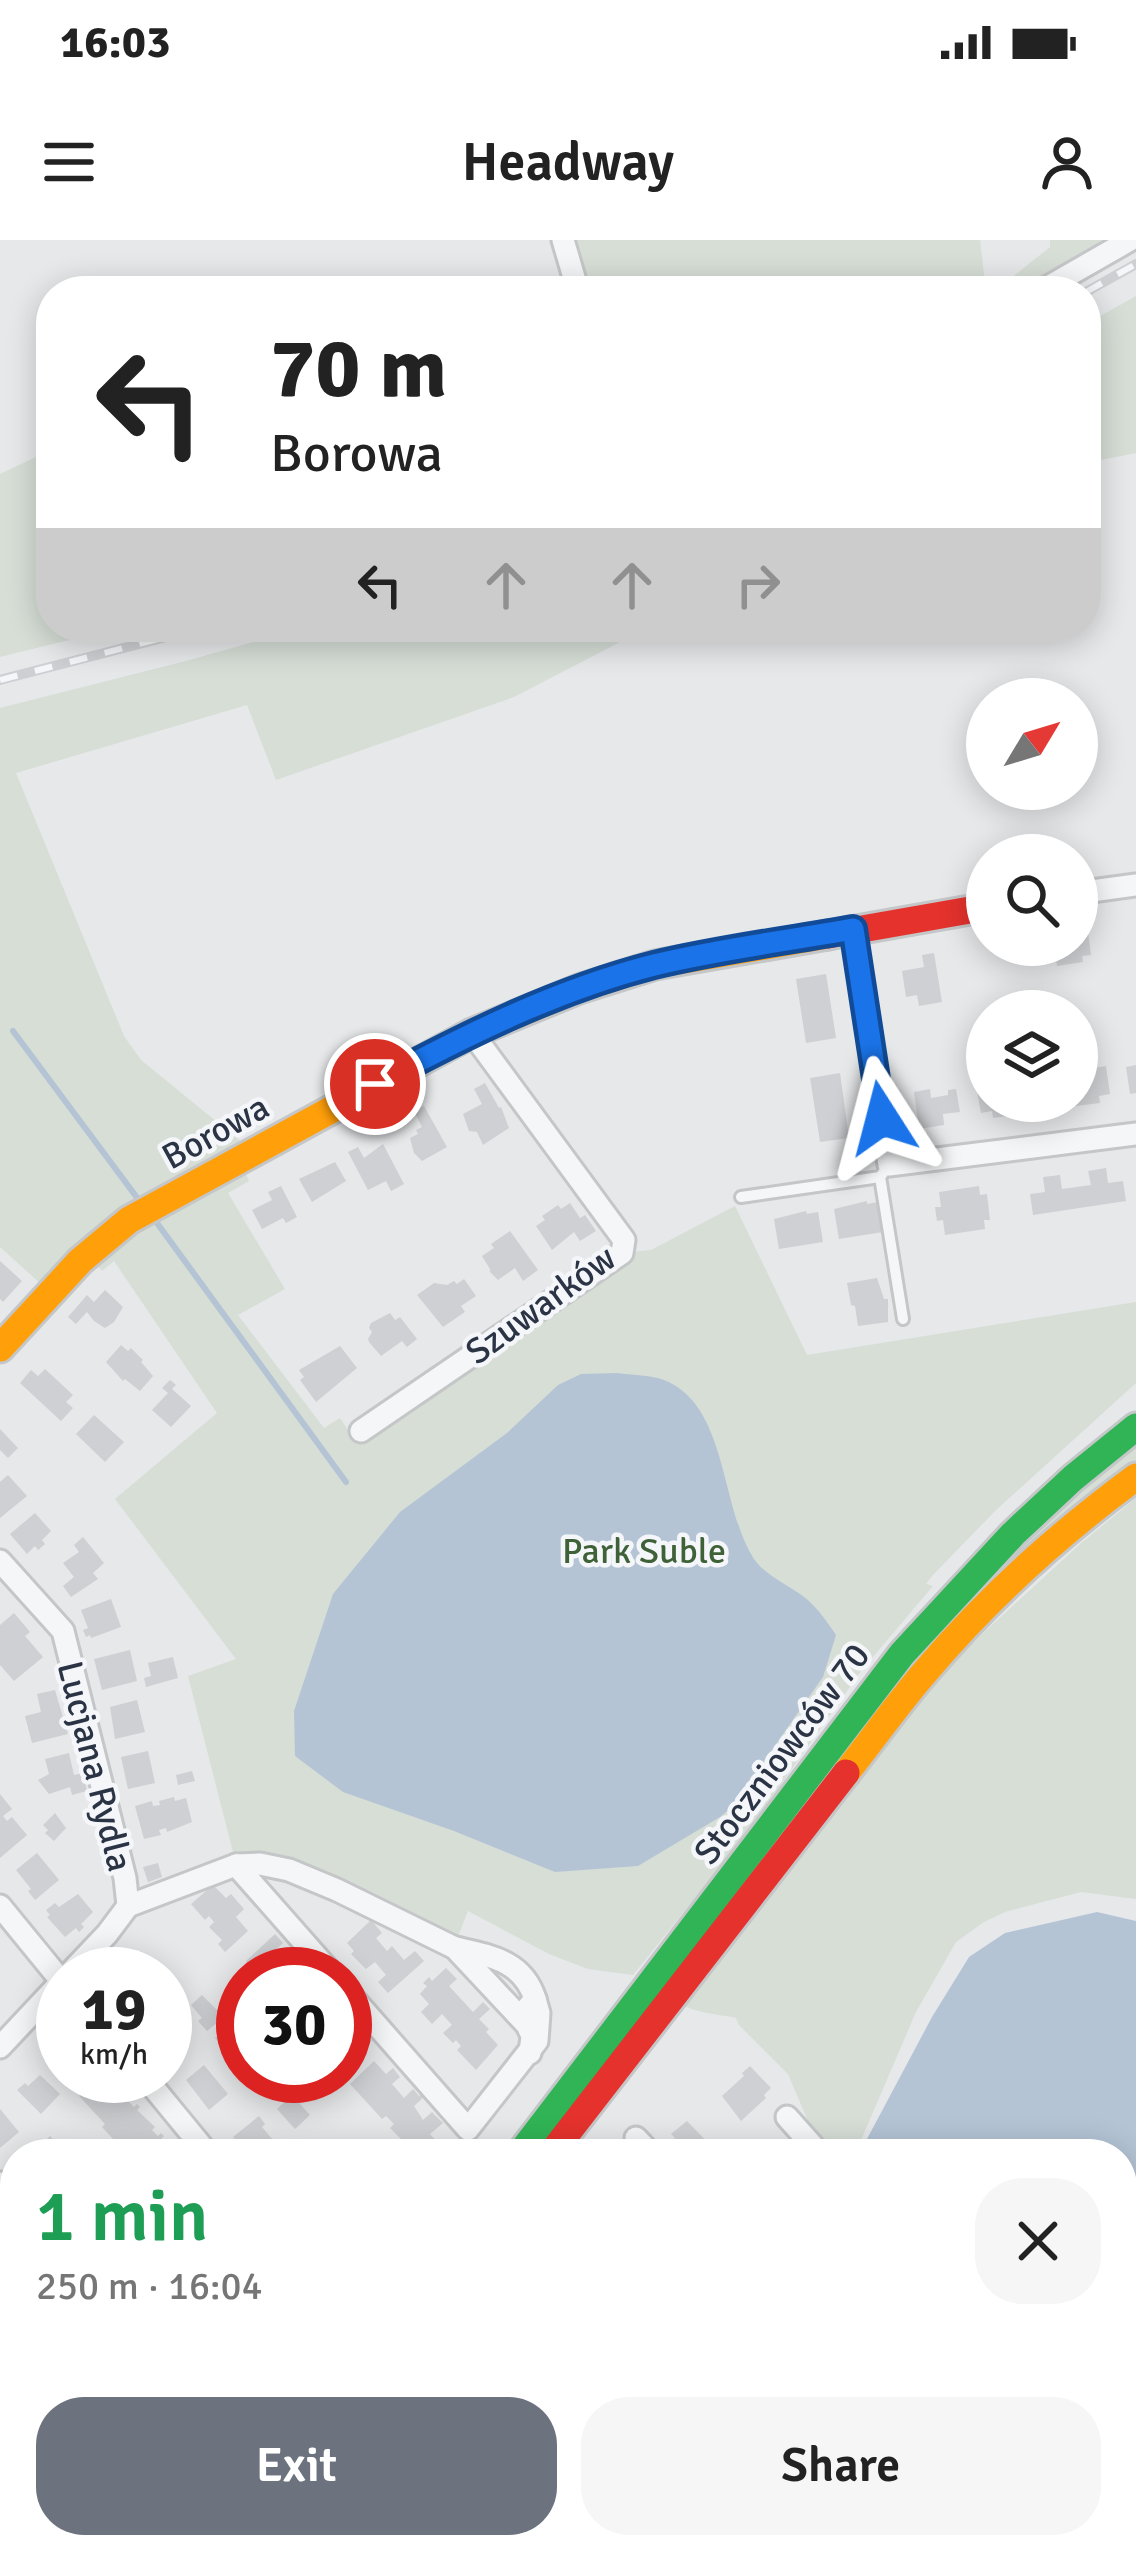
<!DOCTYPE html>
<meta charset="utf-8">
<style>
:root{--surface:#fff;--page:#f6f6f6;--text:#222;--muted:#767676;--accent:#6c737f}
body{margin:0;font-family:Signika,sans-serif;background:var(--page);color:var(--text);height:100vh;display:flex;flex-direction:column;font-size:45px;white-space:nowrap}
*{box-sizing:border-box;margin:0}
p{font-size:39px;color:var(--muted)}
.icon{flex:none;width:66px;height:66px;fill:none;stroke:currentColor;stroke-width:2;stroke-linecap:round;stroke-linejoin:round}
.map{position:relative;flex:1;overflow:hidden}
.sheet{position:absolute;left:0px;top:1899px;width:1137px;height:420px;display:flex;flex-direction:column;background:var(--surface);border-radius:48px 48px 0 0;box-shadow:0 6px 30px #0003}
.sheet>*{flex:none}
.banner{position:absolute;left:36px;top:36px;width:1065px;height:366px;border-radius:48px;box-shadow:0 6px 30px #0003;background:#fff;color:var(--text);overflow:hidden}
.needle{width:78px;rotate:52deg}
.tools{position:absolute;left:966px;top:438px;display:grid;gap:24px}
.tools a{display:grid;place-items:center;width:132px;height:132px;border-radius:50%;background:var(--surface);box-shadow:0 6px 30px #0003;font-size:60px}
.speed{position:absolute;left:36px;top:1707px;display:flex;gap:24px;font-size:60px;font-weight:700;text-align:center}
.speed>*{display:grid;place-content:center;width:156px;height:156px;border-radius:50%;background:var(--surface);box-shadow:0 6px 30px #0003;line-height:1}
.speed small{font-size:30px;font-weight:400}
.speed .limit{border:18px solid #d22;background:#fff;color:#111}
.pin{position:absolute;display:grid;place-items:center;width:102px;height:102px;color:#fff;margin:-51px;border:6px solid #fff;border-radius:50%;box-shadow:0 3px 12px #0007}
.me{position:absolute;width:132px;margin:-66px;rotate:351deg;stroke-linejoin:round;filter:drop-shadow(0 0 9px #0008)}
.turn{display:flex;align-items:center;gap:42px;height:252px;padding:0 36px;font-size:54px}
.turn .icon{width:156px;height:156px;stroke-width:2.5}
.turn b{display:block;font-size:84px;line-height:102px}
.lanes{display:flex;align-items:center;height:114px;padding:0 36px;background:#0003;justify-content:center;gap:60px;direction:ltr}
.lanes .off{opacity:.35}
.round{display:grid;place-items:center;flex:none;width:126px;height:126px;border-radius:48px;background:var(--page)}
.summary{display:flex;align-items:center;justify-content:space-between;height:204px;padding:0 36px}
h1{font-size:72px;font-weight:600;line-height:90px;color:#1e9e55}
.primary-button{display:flex;gap:24px;margin-top:auto;padding:24px 36px}
.primary-button a{flex:1;height:138px;border-radius:48px;background:var(--accent);color:#fff;font-size:48px;font-weight:600;line-height:138px;text-align:center}
.primary-button a+a{background:var(--page);color:var(--text)}
.status{display:flex;justify-content:space-between;align-items:center;height:84px;padding:0 60px;background:var(--surface);direction:ltr}
.status svg{height:33px;fill:currentColor}
header{display:flex;justify-content:space-between;align-items:center;height:156px;padding:0 36px;background:var(--surface);font-size:54px;font-weight:600}
.map>svg:first-child{display:block}
</style>
<div class="status"><b>16:03</b><svg viewBox="0 0 49 12"><path d="M0 12V9h3v3zM5 12V6h3v6zM10 12V3h3v9zM15 12V0h3v12zM26 1h20v11H26zM47 4h2v5h-2z"/></svg></div>
<header><svg class="icon" aria-label="menu" viewBox="0 0 24 24"><path d="M4 6h16M4 12h16M4 18h16"/></svg>Headway<svg class="icon" aria-label="person" viewBox="0 0 24 24"><circle cx="12" cy="8" r="4"/><path d="M4 21q1-7 8-7t8 7"/></svg></header>
<div class="map">
<svg width="1136" height="2319" viewBox="0 0 1136 2319">
<rect width="100%" height="100%" fill="#e6e8ea"/>
<g fill="#d6ded6">
<polygon points="576,0 980,0 986,51 585,51"/>
<polygon points="1050,0 1108,0 1024,51 995,51 1050,7"/>
<polygon points="1136,56 1136,213 1086,223 1086,84"/>
<polygon points="51,210 51,387 122,387 0,417 0,234"/>
<polygon points="307,387 649,387 514,457 276,540 247,465 16,533 124,796 141,820 244,904 41,1044 0,1007 0,468 186,421"/>
<polygon points="244,930 249,941 228,953 285,1049 238,1075 324,1188 340,1178 353,1198 622,1013 651,1010 735,966 807,1115 1136,1062 1136,1143 995,1271 932,1336 926,1344 933,1346 861,1431 744,1597 633,1735 588,1729 549,1714 468,1671 457,1699 304,1622 234,1616 188,1436 236,1419 115,1259 217,1173 114,1021 102,1031 93,1020"/>
<polygon points="1136,1202 1136,1221 971,1366 1012,1309"/>
<path d="M1136 1258V1659L1081 1652 1005 1672 984 1682 956 1702 916 1772 855 1914H822L788 1834 739 1785 736 1778C720 1774 692 1773 680 1763L913 1465 980 1396 1080 1304Z"/>
<polygon points="1136,2088 1136,2188 1122,2198 1122,2092"/>
</g>
<g fill="#b4c4d5">
<path d="M617 1133C632 1135 650 1135 664 1140 728 1165 720 1267 754 1319 769 1340 796 1347 813 1365 822 1374 829 1385 836 1395L823 1437 748 1544 747 1567 741 1570 731 1568 720 1577 638 1626 555 1632 454 1591 343 1552 295 1516 294 1471 333 1354 400 1272 507 1193 558 1145 581 1134Z"/>
<polygon points="1097,1672 1136,1681 1136,2068 1122,2073 1122,1914 859,1914 932,1777 969,1717 1005,1693"/>
</g>
<g fill="none" stroke-linecap="round" stroke-linejoin="round">
<g stroke="#b4c4d5" stroke-width="6">
<polyline points="13,791 138,959"/>
<polyline points="157,983 346,1242"/>
</g>
</g>
<g fill="#ced0d3">
<polygon points="1088,692 1091,715 1082,716 1083,722 1057,726 1054,705 1077,705 1077,693"/>
<polygon points="934,713 942,762 919,766 917,755 906,757 902,731 924,727 922,715"/>
<polygon points="826,734 836,798 806,803 796,739"/>
<polygon points="1136,825 1136,853 1130,854 1126,827"/>
<polygon points="1106,826 1110,854 1099,856 1100,863 1068,867 1067,861 1077,861 1077,831"/>
<polygon points="840,833 849,898 820,902 810,838"/>
<polygon points="485,843 499,868 501,867 509,888 483,905 477,892 469,891 463,874 482,864 474,849"/>
<polygon points="987,844 987,861 1034,861 1034,865 1023,867 1024,873 1008,876 993,878 992,871 981,873 976,846"/>
<polygon points="930,849 931,858 948,855 948,850 956,849 960,872 943,874 944,885 919,889 914,852"/>
<polygon points="424,866 447,907 422,921 414,913 410,898 418,894 416,890 422,887 414,871"/>
<polygon points="383,904 404,944 391,951 386,941 368,950 348,912 358,907 364,918"/>
<polygon points="335,922 346,941 312,962 299,939"/>
<polygon points="1106,928 1108,943 1123,941 1126,961 1033,975 1030,954 1045,952 1043,937 1060,935 1062,949 1091,945 1088,931"/>
<polygon points="281,946 297,977 286,983 283,978 262,989 252,970 272,960 268,952"/>
<polygon points="979,946 980,955 987,954 990,980 984,980 985,989 945,995 943,980 937,981 935,967 941,967 939,952"/>
<polygon points="867,961 867,964 878,962 883,992 839,999 834,969"/>
<polygon points="570,963 580,978 585,975 596,991 580,1001 574,992 552,1010 536,986 545,980 542,976 558,965 561,969"/>
<polygon points="806,971 807,974 818,972 823,1002 779,1009 774,979"/>
<polygon points="510,991 538,1030 523,1041 515,1028 498,1040 490,1032 490,1029 482,1016 494,1008 491,1004"/>
<polygon points="0,1021 22,1041 3,1062 0,1059"/>
<polygon points="877,1038 884,1059 888,1059 888,1082 858,1086 855,1066 851,1065 847,1043"/>
<polygon points="464,1039 476,1056 461,1066 465,1072 443,1087 417,1055 434,1043 447,1045 454,1041 457,1044"/>
<polygon points="105,1050 123,1067 114,1082 105,1088 94,1081 87,1072 76,1084 68,1077 87,1055 94,1062"/>
<polygon points="390,1073 395,1080 400,1077 417,1099 407,1107 402,1101 381,1116 369,1102 368,1099 372,1092 369,1088 371,1083"/>
<polygon points="121,1105 128,1111 131,1108 143,1120 141,1122 153,1136 140,1151 125,1139 123,1141 106,1122"/>
<polygon points="340,1106 357,1128 316,1162 300,1140 304,1137 299,1130"/>
<polygon points="45,1129 73,1155 66,1162 73,1168 61,1181 20,1143 31,1130 38,1136"/>
<polygon points="170,1140 176,1145 172,1149 191,1166 171,1187 152,1170 168,1153 162,1148"/>
<polygon points="94,1175 124,1202 105,1222 76,1194"/>
<polygon points="0,1189 18,1208 8,1218 0,1210"/>
<polygon points="8,1235 27,1256 0,1278 0,1242"/>
<polygon points="35,1273 51,1291 42,1300 45,1304 38,1310 35,1306 27,1314 10,1294"/>
<polygon points="83,1297 104,1323 93,1333 98,1339 71,1357 63,1346 74,1337 63,1323 79,1312 74,1305"/>
<polygon points="111,1359 121,1387 91,1398 90,1395 86,1397 83,1390 88,1388 81,1370"/>
<polygon points="14,1373 30,1392 25,1396 43,1417 14,1441 0,1425 0,1385"/>
<polygon points="130,1410 137,1441 102,1450 94,1419"/>
<polygon points="173,1417 178,1438 146,1447 144,1438 151,1436 148,1423"/>
<polygon points="55,1450 68,1494 32,1503 25,1476 41,1472 37,1454"/>
<polygon points="137,1460 145,1492 115,1499 110,1467"/>
<polygon points="148,1511 155,1543 128,1549 121,1517"/>
<polygon points="69,1513 74,1535 83,1533 87,1551 72,1555 70,1547 49,1554 38,1540 49,1534 45,1519"/>
<polygon points="192,1531 195,1541 178,1545 176,1535"/>
<polygon points="0,1554 12,1569 3,1576 7,1581 12,1577 27,1595 0,1618"/>
<polygon points="174,1557 175,1561 186,1558 192,1582 167,1592 166,1588 159,1590 161,1595 144,1599 135,1566 152,1561 153,1566 160,1565 159,1561"/>
<polygon points="55,1573 66,1588 54,1601 45,1593 48,1590 43,1585"/>
<polygon points="37,1613 59,1640 35,1660 28,1651 31,1649 16,1630"/>
<polygon points="158,1623 162,1637 148,1642 143,1627"/>
<polygon points="213,1645 226,1658 231,1654 244,1669 236,1677 248,1691 225,1712 218,1704 222,1700 209,1687 214,1682 209,1676 205,1680 191,1664"/>
<polygon points="78,1654 93,1672 81,1684 84,1687 79,1692 76,1688 65,1697 47,1677 50,1675 46,1670 55,1663 59,1667"/>
<polygon points="371,1680 382,1693 376,1698 387,1711 392,1706 404,1720 415,1711 424,1721 388,1753 378,1742 386,1735 375,1722 366,1729 351,1714 354,1711 347,1703"/>
<polygon points="275,1694 283,1703 272,1713 292,1734 247,1734 253,1728 246,1721"/>
<polygon points="128,1720 142,1734 110,1734 118,1726 120,1728"/>
<polygon points="446,1728 457,1739 449,1746 473,1772 483,1762 490,1769 479,1779 489,1789 486,1792 498,1805 476,1830 457,1810 461,1806 456,1800 453,1803 443,1793 452,1785 442,1774 432,1784 421,1772 429,1764 420,1754 427,1746 423,1743 429,1737 432,1741"/>
<polygon points="202,1755 224,1777 207,1791 198,1781 202,1778 191,1765"/>
<polygon points="168,1773 185,1795 165,1810 165,1776"/>
<polygon points="228,1787 243,1803 230,1814 215,1798"/>
<polygon points="345,1790 354,1799 361,1792 372,1801 345,1826"/>
<polygon points="63,1796 63,1827 48,1812"/>
<polygon points="374,1821 386,1834 393,1828 400,1837 392,1844 404,1858 413,1849 419,1856 421,1854 424,1857 414,1866 423,1880 432,1872 443,1883 430,1894 440,1905 430,1914 412,1912 404,1914 395,1904 401,1899 390,1888 394,1884 386,1876 382,1879 350,1844"/>
<polygon points="204,1825 228,1854 209,1870 186,1840"/>
<polygon points="750,1826 771,1848 764,1855 766,1858 741,1881 722,1856 744,1836 742,1833"/>
<polygon points="40,1835 60,1854 41,1874 17,1850 25,1843 28,1846"/>
<polygon points="98,1836 119,1836 114,1841 131,1857 127,1860 134,1867 137,1864 140,1867 137,1870 155,1887 152,1890 158,1896 161,1893 164,1896 161,1899 177,1914 128,1914 114,1900 102,1887 105,1884 79,1856"/>
<polygon points="292,1855 310,1875 295,1889 277,1869"/>
<polygon points="0,1869 19,1892 0,1908"/>
<polygon points="259,1876 265,1884 262,1887 273,1900 256,1914 248,1914 233,1897"/>
<polygon points="687,1881 714,1909 708,1914 685,1914 679,1909 675,1913 667,1905 675,1898 671,1894"/>
<polygon points="50,1896 62,1908 67,1906 74,1914 36,1914 34,1912"/>
<polygon points="15,1995 15,2036 0,2019 0,2010"/>
<polygon points="1136,2227 1136,2248 1122,2259 1122,2233 1125,2236"/>
<polygon points="11,2267 15,2271 15,2302 5,2312 0,2307 0,2277"/>
<polygon points="374,2304 405,2304 412,2316 420,2309 427,2317 425,2319 376,2319 368,2309"/>
<polygon points="526,2304 532,2304 535,2312 527,2315 529,2319 494,2319"/>
<polygon points="621,2304 627,2304 632,2319 615,2319 611,2308"/>
<polygon points="698,2304 723,2304 728,2319 703,2319"/>
<polygon points="828,2304 850,2304 857,2313 849,2319 819,2319 832,2309"/>
<polygon points="907,2304 958,2304 964,2310 971,2304 979,2313 972,2319 927,2319 916,2306 912,2310"/>
<polygon points="1064,2304 1094,2304 1103,2317 1100,2319 1063,2319 1056,2310"/>
</g>
<g fill="none" stroke-linecap="round" stroke-linejoin="round">
<defs>
<g id="lane">
<polyline points="880,937 903,1079"/>
<polyline points="741,957 880,937 889,925"/>
</g>
<g id="street">
<polyline points="563,0 578,51"/>
<polyline points="1041,51 1130,0"/>
<polyline points="1077,653 1136,645"/>
<polyline points="853,689 889,925 1136,894"/>
<polyline points="361,1191 622,1013 624,1000 472,793"/>
<polyline points="0,1321 63,1391 125,1638 128,1666 107,1694 69,1734"/>
<polyline points="236,1625 260,1624 289,1630 337,1650 455,1708 527,1785 532,1796 530,1813"/>
<polyline points="0,1666 63,1743"/>
<polyline points="128,1666 236,1625 332,1734"/>
<path d="M456 1708C491 1716 523 1721 535 1759"/>
<polyline points="345,1749 468,1889 537,1801 539,1773 535,1759 524,1772 517,1774"/>
<polyline points="0,1807 63,1740"/>
<polyline points="144,1836 208,1914"/>
<polyline points="787,1877 820,1914"/>
<polyline points="636,1898 651,1914"/>
<polyline points="0,1943 15,1959"/>
<polyline points="439,2304 451,2319"/>
<polyline points="550,2304 556,2319"/>
<polyline points="756,2304 762,2319"/>
<polyline points="988,2304 1000,2319"/>
<polyline points="464,2319 482,2304"/>
</g>
<polyline id="fast" points="520,1914 902,1414 1013,1294 1073,1238 1136,1187"/>
<g id="slow">
<polyline points="0,1108 80,1021 129,980 472,793 579,749 655,725 828,695"/>
<path d="M846 1533C873 1499 898 1463 926 1431 987 1359 1060 1293 1136 1237"/>
<polyline points="0,2192 15,2207"/>
<polyline points="114,2304 132,2319"/>
<polyline points="242,2319 252,2304"/>
</g>
<g id="jam">
<polyline points="828,695 987,667"/>
<polyline points="551,1914 846,1533"/>
<polyline points="209,2319 219,2304"/>
</g>
</defs>
<use href="#lane" stroke="#c4c6c8" stroke-width="16"/>
<use href="#street" stroke="#c4c6c8" stroke-width="27"/>
<use href="#fast" stroke="#c4c6c8" stroke-width="33"/>
<use href="#slow" stroke="#c4c6c8" stroke-width="33"/>
<use href="#jam" stroke="#c4c6c8" stroke-width="33"/>
<use href="#lane" stroke="#f5f6f7" stroke-width="10"/>
<use href="#street" stroke="#f5f6f7" stroke-width="21"/>
<use href="#fast" stroke="#30b455" stroke-width="27"/>
<use href="#slow" stroke="#ff9f0a" stroke-width="27"/>
<use href="#jam" stroke="#e5322d" stroke-width="27"/>
<defs>
<g id="rail">
<polyline points="1086,52 1136,24"/>
<polyline points="0,440 205,387"/>
</g>
</defs>
<use href="#rail" stroke="#cecfd2" stroke-width="10"/>
<use href="#rail" stroke="#f4f6f9" stroke-width="6" stroke-dasharray="18" stroke-linecap="butt"/>
</g>
<g fill="none" stroke-linecap="round" stroke-linejoin="round">
<defs>
<path id="route" d="M375 844C464 796 556 750 654 725 719 709 787 701 853 689L882 878"/>
</defs>
<use href="#route" stroke="#114b97" stroke-width="30"/>
<use href="#route" stroke="#1a73e8" stroke-width="21"/>
</g>
<g text-anchor="middle" stroke-width="9" stroke-linejoin="round" paint-order="stroke">
<g font-size="36" fill="#2b3445" stroke="#f4f6f9">
<text transform="translate(215 891) rotate(-29)" y="13">Borowa</text>
<text transform="translate(540 1064) rotate(-36)" y="13">Szuwarków</text>
<text transform="translate(781 1513) rotate(-53)" y="13">Stoczniowców 70</text>
<text transform="translate(96 1526) rotate(76)" y="13">Lucjana Rydla</text>
</g>
<g font-size="36" fill="#3f6138" stroke="#f4f6f9">
<text x="644" y="1323">Park Suble</text>
</g>
</g>
</svg>
<div class="tools">
<a><svg class="needle" viewBox="-14 -14 28 28"><path d="M0-13l5 13h-10z" fill="#e53935"/><path d="M0 13l5-13h-10z" fill="#767676"/></svg></a>
<a><svg class="icon" aria-label="search" viewBox="0 0 24 24"><circle cx="10" cy="10" r="6"/><path d="M15 15l6 6"/></svg></a>
<a><svg class="icon" aria-label="layers" viewBox="0 0 24 24"><path d="M12 4l9 5-9 5-9-5zM3 14l9 5 9-5"/></svg></a>
</div>
<div class="speed"><div>19<small>km/h</small></div><div class="limit">30</div></div>
<div class="pin" style="left:375px;top:844px;background:#d93025"><svg class="icon" aria-label="arrive" viewBox="0 0 24 24"><path d="M6 21V4h12l-3 4 3 4H6"/></svg></div>
<svg class="me" style="left:882px;top:878px" viewBox="-20 -20 40 40"><path d="M0-17L14 15 0 8-14 15z" fill="#1a73e8" stroke="#fff" stroke-width="4"/></svg>
<div class="banner">
<div class="turn"><svg class="icon" aria-label="left" viewBox="0 0 24 24"><path d="M17 20v-9H6M10 6l-5 5 5 5"/></svg><div><b>70 m</b>Borowa</div></div>
<div class="lanes"><svg class="icon" aria-label="left" viewBox="0 0 24 24"><path d="M17 20v-9H6M10 6l-5 5 5 5"/></svg><svg class="icon off" aria-label="ahead" viewBox="0 0 24 24"><path d="M12 20V5M6 11l6-6 6 6"/></svg><svg class="icon off" aria-label="ahead" viewBox="0 0 24 24"><path d="M12 20V5M6 11l6-6 6 6"/></svg><svg class="icon off" aria-label="right" viewBox="0 0 24 24"><path d="M7 20v-9h11M14 6l5 5-5 5"/></svg></div>
</div>
<section class="sheet">
<div class="summary"><div><h1>1 min</h1><p>250 m · 16:04</p></div><a class="round"><svg class="icon" aria-label="close" viewBox="0 0 24 24"><path d="M6 6l12 12M18 6L6 18"/></svg></a></div>
<div class="primary-button"><a>Exit</a><a>Share</a></div>
</section>
</div>
